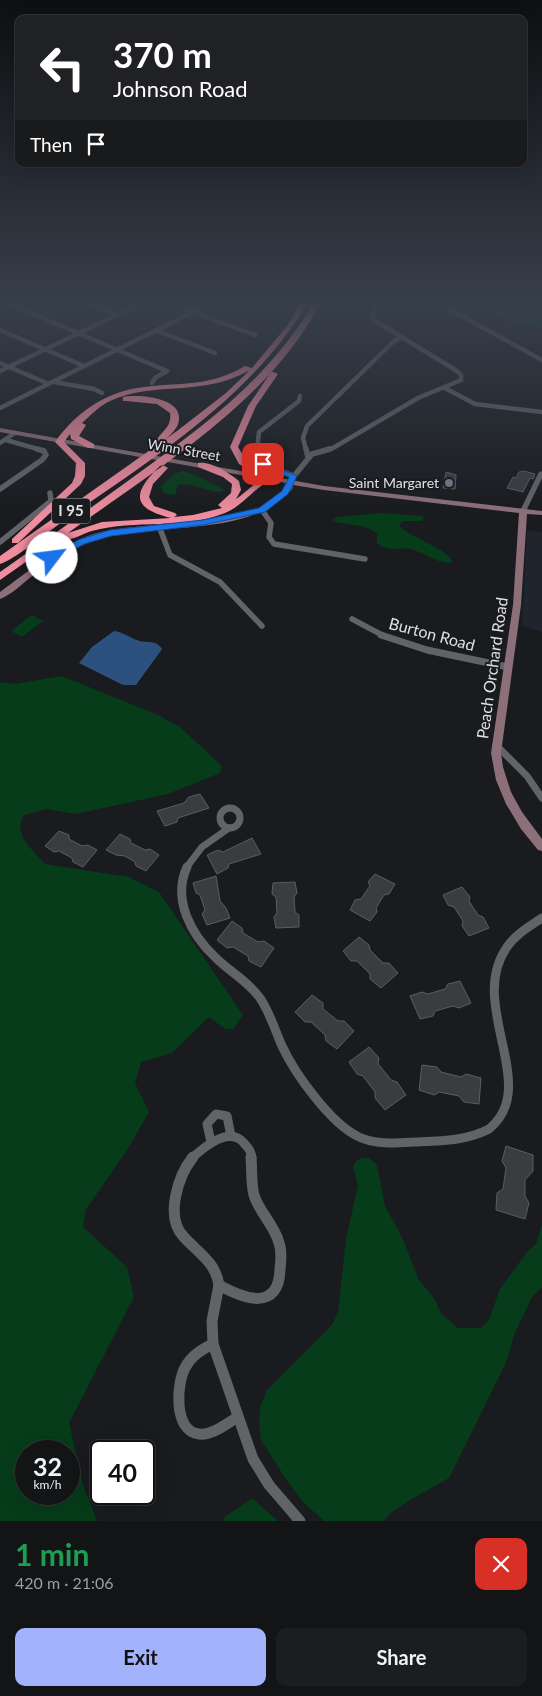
<!DOCTYPE html>
<meta charset="utf-8">
<style>
:root{--surface:#131416;--page:#1c1d1f;--text:#f1f3f6;--muted:#9d9ea1;--line:#323335;--accent:#a3b2fd}
body{margin:0;font-family:Lato,sans-serif;background:var(--page);color:var(--text);height:100vh;display:flex;flex-direction:column;font-size:19px;white-space:nowrap}
*{box-sizing:border-box;margin:0}
p{font-size:16px;color:var(--muted)}
.icon{flex:none;width:28px;height:28px;fill:none;stroke:currentColor;stroke-width:2;stroke-linecap:round;stroke-linejoin:round}
.map{position:relative;height:1521px;overflow:hidden}
.details{display:flex;flex-direction:column;background:var(--surface);flex:1}
.details>*{flex:none}
.banner{position:absolute;left:15px;top:15px;width:512px;height:152px;border-radius:10px;box-shadow:0 5px 20px #0002,0 0 0 1px var(--line);background:#202124;color:#fff;overflow:hidden}
.speed{position:absolute;left:15px;top:1440px;display:flex;gap:10px;font-size:25px;font-weight:700;text-align:center}
.speed>*{display:grid;place-content:center;width:65px;height:65px;border-radius:50%;background:var(--surface);box-shadow:0 5px 20px #0002,0 0 0 1px var(--line);line-height:1}
.speed small{font-size:12px;font-weight:400}
.speed .limit{border:2px solid #111;border-radius:8px;background:#fff;color:#111}
.pin{position:absolute;display:grid;place-items:center;width:42px;height:42px;color:#fff;margin:-21px;border-radius:10px;box-shadow:0 2px 8px #0006}
.me{position:absolute;width:55px;margin:-28px;rotate:60deg;stroke-linejoin:round;filter:drop-shadow(0 0 4px #0008)}
.turn{display:flex;align-items:center;gap:18px;height:105px;padding:0 15px;font-size:22px}
.turn .icon{width:65px;height:65px;stroke-width:2.5}
.turn b{display:block;font-size:35px;line-height:42px}
.then{display:flex;align-items:center;height:48px;padding:0 15px;background:#0003;gap:10px;font-size:19px}
.round{display:grid;place-items:center;flex:none;width:52px;height:52px;border-radius:10px;background:var(--page)}
.summary{display:flex;align-items:center;justify-content:space-between;height:85px;padding:0 15px}
h1{font-size:30px;font-weight:700;line-height:38px;color:#1e9e55}
.action{display:flex;gap:10px;margin-top:auto;padding:10px 15px}
.action a{flex:1;height:58px;border-radius:10px;background:var(--accent);color:#111;font-size:20px;font-weight:700;line-height:58px;text-align:center}
.action a+a{background:var(--page);color:var(--text)}
.map>svg:first-child{display:block}
</style>
<div class="map">
<svg width="542" height="1521" viewBox="0 0 542 1521">
<rect width="100%" height="100%" fill="#191b1e"/>
<polygon fill="#20252d" points="527,530 542,532 542,632 522,626"/>
<g fill="#063c1a" fill-rule="evenodd">
<polygon points="485,301 539,301 542,307 542,328 516,324 496,316 496,313 486,307"/>
<path d="M183 471 193 474 225 490C216 497 191 481 178 485L175 495 163 493 161 486 174 474Z"/>
<path d="M383 513 422 516 424 518 422 521H403L399 525C408 538 452 549 452 563 436 564 425 552 410 549 397 547 387 553 377 542V533C363 523 347 526 332 521L337 517Z"/>
<polygon points="32,615 43,621 22,637 11,631"/>
<path d="M62 676 158 715 180 727 222 766 220 773 168 794 76 814 46 809 24 815C12 834 33 850 45 864L129 877 159 892 243 1015 233 1029H225L209 1017 172 1053 141 1062 135 1083 149 1112 126 1152 86 1209 83 1227 127 1267 134 1297 69 1423 83 1485 97 1521H0V682L15 684ZM26 1451H69V1494H26Z"/>
<polygon points="362,1158 369,1158 377,1165 385,1206 403,1239 418,1278 435,1300 441,1313 458,1328 481,1328 489,1320 500,1289 527,1252 536,1244 542,1225 542,1287 532,1297 514,1335 506,1363 449,1478 412,1499 389,1514 384,1521 324,1521 302,1501 284,1476 261,1440 259,1424 260,1407 267,1390 332,1325 338,1312 346,1239 358,1185 353,1167 356,1161"/>
<polygon points="252,1498 278,1521 223,1521 225,1517"/>
</g>
<path fill="#2c517f" d="M114 631C123 632 128 637 137 640 147 644 156 639 162 649L136 685H123L79 663 92 647Z"/>
<g fill="#3a3c3f" stroke="#5b5d61">
<polygon points="524,471 535,474 533,479 530,478 523,492 507,488 513,477 516,478 519,472"/>
<polygon points="446,472 456,475 455,489 443,488"/>
<polygon points="200,794 209,808 178,818 177,822 165,826 157,811 184,803 189,797"/>
<polygon points="59,831 69,835 69,839 82,846 88,845 97,850 83,867 73,862 72,858 59,851 54,852 45,846"/>
<polygon points="120,834 130,839 131,843 145,850 150,849 159,855 146,871 136,866 135,862 125,856 116,855 106,850"/>
<polygon points="252,838 261,854 229,864 228,868 217,874 207,855 218,850 223,852"/>
<polygon points="375,874 395,884 389,894 384,895 376,908 377,912 370,921 350,910 355,900 361,899 367,890 370,886 368,882"/>
<polygon points="216,876 220,901 226,908 230,918 207,925 202,914 205,910 200,895 196,893 193,883"/>
<polygon points="295,882 297,893 294,897 295,912 299,915 299,927 276,928 274,917 277,913 276,897 272,894 273,883"/>
<polygon points="462,887 470,897 469,901 478,915 483,917 489,928 469,936 462,926 463,921 454,907 448,905 443,895"/>
<polygon points="232,921 242,928 243,933 258,942 264,941 274,948 261,967 249,961 248,956 233,947 227,948 217,940"/>
<polygon points="359,937 369,945 370,950 383,963 389,963 398,973 381,988 370,979 370,974 357,961 351,961 343,951"/>
<polygon points="460,981 471,1003 459,1008 453,1006 435,1011 433,1016 420,1019 410,996 422,992 428,994 445,989 448,984"/>
<polygon points="312,995 323,1003 323,1009 338,1021 344,1021 354,1031 337,1049 326,1041 325,1035 311,1022 305,1022 295,1012"/>
<polygon points="369,1047 379,1058 378,1064 388,1076 391,1080 397,1082 406,1095 385,1110 375,1098 375,1092 363,1076 357,1074 349,1062"/>
<polygon points="422,1065 437,1067 441,1072 461,1077 466,1074 481,1078 479,1104 464,1102 459,1096 439,1092 434,1095 419,1090"/>
<polygon points="506,1146 533,1155 533,1171 525,1180 525,1196 529,1203 525,1219 496,1210 497,1193 503,1189 506,1168 502,1161"/>
</g>
<g fill="none" stroke-linecap="round" stroke-linejoin="round">
<g stroke="#616367" stroke-width="4.5">
<polyline points="81,301 117,315"/>
<polyline points="163,301 255,335"/>
<polyline points="245,301 266,309"/>
<polyline points="435,301 542,360"/>
<polyline points="10,304 167,371"/>
<polyline points="0,330 84,366"/>
<polyline points="155,330 215,353"/>
<polyline points="0,363 49,384"/>
<polyline points="0,371 146,301"/>
<polyline points="54,382 94,389 102,393"/>
<polyline points="152,383 155,378 167,371"/>
<polyline points="445,388 475,404 542,412"/>
<polyline points="0,408 215,301"/>
<polyline points="6,440 41,450"/>
<polyline points="0,443 15,433"/>
<polyline points="257,450 259,432 299,401 300,396"/>
<polyline points="306,450 303,438 307,426 394,341 401,337"/>
<polyline points="325,450 333,448 418,398 461,380 461,375 457,371 374,320 372,316 377,301"/>
</g>
<g stroke="#616367" stroke-width="5.5">
<polyline points="257,449 264,464 293,476"/>
<polyline points="306,449 308,457"/>
<polyline points="289,482 312,454 330,449"/>
<polyline points="0,489 42,460 46,455 44,451 37,449"/>
<polyline points="262,510 271,523 269,537 274,544 365,559"/>
<polyline points="523,511 541,474"/>
<polyline points="159,526 170,555 220,582 262,626"/>
<polyline points="0,542 51,501 50,493"/>
<polyline points="352,619 384,636"/>
</g>
<g stroke="#616367" stroke-width="7">
<polyline points="381,635 427,650 508,667"/>
<polyline points="496,745 527,776 542,798"/>
<circle cx="230" cy="818" r="10"/>
<polyline points="186,868 202,847 229,828"/>
</g>
<g stroke="#616367" stroke-width="9">
<path d="M187 867C172 899 191 935 216 958 230 972 248 981 260 998 270 1013 275 1030 282 1046 295 1074 331 1124 359 1137 376 1145 397 1143 415 1142 440 1141 466 1141 489 1129 542 1086 466 1005 507 947 516 934 530 926 542 918"/>
<polyline points="211,1142 207,1124 216,1114 227,1116 231,1136"/>
<path d="M192 1158C203 1148 228 1126 243 1142 248 1148 251 1150 252 1158"/>
</g>
<g stroke="#616367" stroke-width="11">
<path d="M193 1157C178 1176 165 1216 183 1236 198 1253 215 1261 219 1285"/>
<path d="M219 1285C244 1299 279 1312 280 1269 281 1261 282 1251 279 1243 275 1226 259 1212 254 1195 251 1184 252 1169 251 1157"/>
<polyline points="219,1285 212,1321 213,1344 253,1459 269,1485 300,1521"/>
<path d="M213 1344C202 1349 192 1355 186 1366 176 1382 173 1431 199 1434 212 1436 227 1423 238 1417"/>
</g>
<path fill="#8c6f78" fill-rule="evenodd" d="M0 428 324 486 542 511V515L527 514 521 605 501 753 503 767 511 792 522 812 542 839V851L538 850 521 829 506 804 496 780 491 753 513 605 519 513 324 490 293 485C293 490 289 492 285 496 245 533 170 525 120 534 86 539 58 557 31 577 22 584 11 595 0 599V592C29 571 59 545 94 534 144 519 232 531 272 500 277 496 282 491 286 487V483L0 432Z"/>
<g fill="#ef8c9f" fill-rule="evenodd">
<path d="M302 301H309C251 398 156 456 66 519 52 529 13 561 0 564V556L177 431 226 393 250 370C201 398 156 380 110 401 99 406 91 415 82 423L86 425 79 436 94 444V448H88L71 439 70 434 64 442 85 463V476L81 484 18 543H12V539L72 483 75 476 76 463 55 442C76 412 107 391 144 387 183 382 209 387 245 366L252 368 287 326Z"/>
<path d="M315 301H322C311 320 300 338 286 355 230 425 140 481 68 533L102 522 171 518C130 508 133 492 160 466L163 465 168 468 153 484 149 497 154 506 175 513 177 515 174 517 193 515 222 508 218 505 231 493 232 484 223 477 198 467V463C211 461 229 473 239 481L241 490 236 499 239 497 262 478 239 464 230 447 248 406 271 372H274L278 374 256 406 238 447 246 460 272 476V480C254 487 244 505 225 513 183 530 136 519 92 531 83 533 68 544 60 538L0 580V572C46 540 91 508 136 475 208 423 269 378 315 301Z"/>
<path d="M123 397C137 394 181 397 179 419 179 428 170 435 164 441H158L157 439C164 430 172 425 170 413L157 404 126 401H123Z"/>
</g>
</g>
<linearGradient id="sky" x2="0" y2="1"><stop stop-color="#0e0f10"/><stop offset="0.59" stop-color="#383f4c"/><stop offset="1" stop-color="#383f4c" stop-opacity="0"/></linearGradient>
<rect width="542" height="514" fill="url(#sky)"/>
<polygon fill="#1a73e8" stroke="#114b97" points="263,462 297,476 288,494 265,512 203,525 111,536 84,544 56,560 48,558 78,540 110,530 203,520 259,508 282,491 289,477 260,466 259,464"/>
<circle fill="#6b7280" stroke="#191b1e" stroke-width="2" cx="449" cy="483" r="5"/>
<g text-anchor="middle" stroke-width="4" stroke-linejoin="round" paint-order="stroke">
<g font-size="14" fill="#dfe1e3" stroke="#191b1e">
<text transform="translate(184 450) rotate(10)" y="5">Winn Street</text>
</g>
<g font-size="14" fill="#dfe1e3" stroke="#191b1e" text-anchor="end">
<text x="439" y="488">Saint Margaret</text>
</g>
<rect fill="#191b1e" stroke="#a4a6a8" stroke-width="1" x="52" y="498.5" width="38" height="25" rx="4"/>
<g font-size="15" font-weight="bold" fill="#dfe1e3">
<text x="71" y="516">I 95</text>
</g>
<g font-size="16" fill="#dfe1e3" stroke="#191b1e">
<text transform="translate(432 634) rotate(15)" y="6">Burton Road</text>
<text transform="translate(492 668) rotate(-82)" y="6">Peach Orchard Road</text>
</g>
</g>
</svg>
<div class="speed"><div>32<small>km/h</small></div><div class="limit">40</div></div>
<div class="pin" style="left:263px;top:464px;background:#d93025"><svg class="icon" aria-label="arrive" viewBox="0 0 24 24"><path d="M6 21V4h12l-3 4 3 4H6"/></svg></div>
<svg class="me" style="left:52px;top:558px" viewBox="-20 -20 40 40"><circle r="19" fill="#fff"/><path d="M0-13L10 11 0 6-10 11z" fill="#1a73e8"/></svg>
<div class="banner">
<div class="turn"><svg class="icon" aria-label="left" viewBox="0 0 24 24"><path d="M17 20v-9H6M10 6l-5 5 5 5"/></svg><div><b>370 m</b>Johnson Road</div></div>
<div class="then">Then<svg class="icon" aria-label="arrive" viewBox="0 0 24 24"><path d="M6 21V4h12l-3 4 3 4H6"/></svg></div>
</div>
</div>
<section class="details">
<div class="summary"><div><h1>1 min</h1><p>420 m · 21:06</p></div><a class="round" style="background:#d93025;color:#fff"><svg class="icon" aria-label="close" viewBox="0 0 24 24"><path d="M6 6l12 12M18 6L6 18"/></svg></a></div>
<div class="action"><a>Exit</a><a>Share</a></div>
</section>
